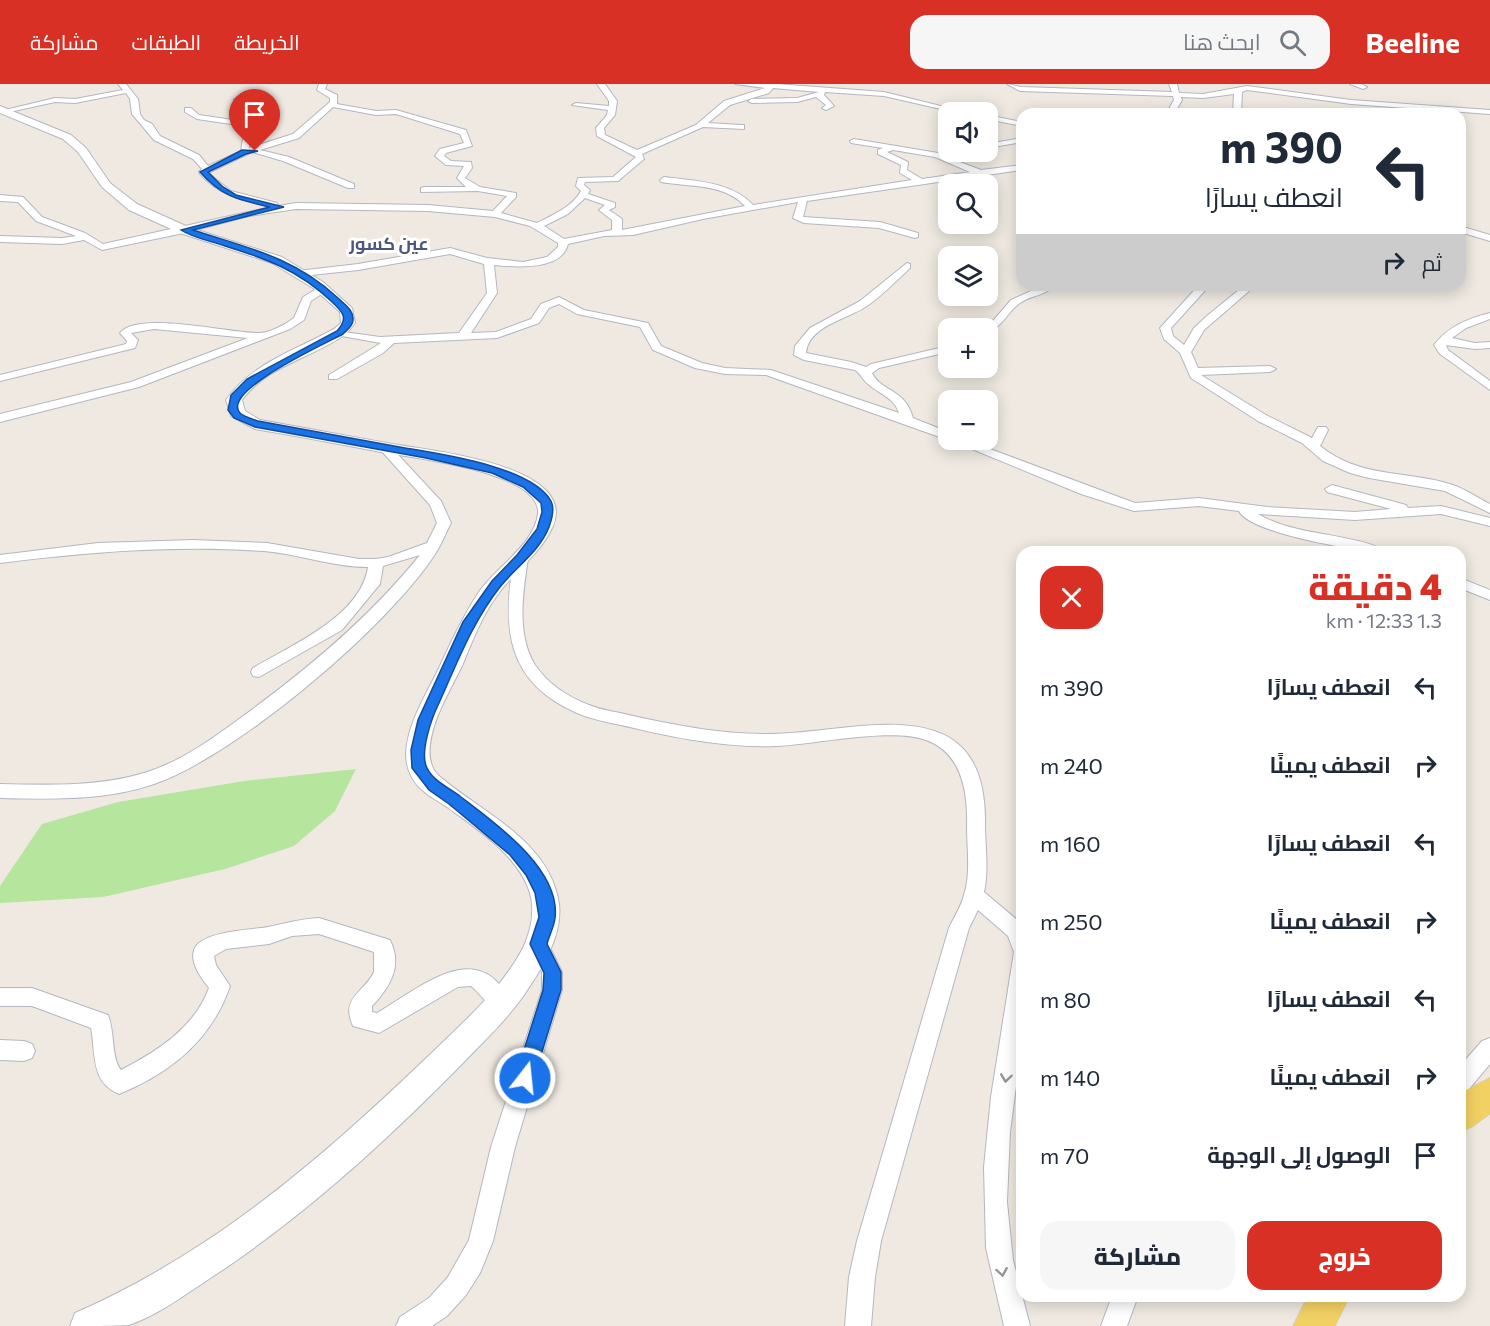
<!DOCTYPE html>
<html lang="ar">
<meta charset="utf-8">
<style>
:root{--surface:#fff;--page:#f6f6f7;--text:#1f2937;--muted:#747a83;--accent:#d93025}
body{margin:0;font-family:Commissioner,Cairo,sans-serif;background:var(--page);color:var(--text);direction:rtl;height:100vh;display:flex;flex-direction:column;font-size:22px;white-space:nowrap}
*{box-sizing:border-box;margin:0}
p{font-size:20px;color:var(--muted)}
.icon{flex:none;width:33px;height:33px;fill:none;stroke:currentColor;stroke-width:2;stroke-linecap:round;stroke-linejoin:round}
.map{position:relative;flex:1;overflow:hidden;direction:ltr}
.side{position:absolute;left:1016px;top:462px;width:450px;height:756px;display:flex;flex-direction:column;background:var(--surface);border-radius:18px;box-shadow:0 3px 15px #0003;direction:rtl}
.side>*{flex:none}
.hud{position:absolute;left:1016px;top:24px;width:450px;height:183px;border-radius:18px;box-shadow:0 3px 15px #0003;direction:rtl;background:#fff;color:var(--text);overflow:hidden}
.buttons{position:absolute;left:938px;top:18px;display:grid;gap:12px}
.buttons a{display:grid;place-items:center;width:60px;height:60px;border-radius:12px;background:var(--surface);box-shadow:0 3px 15px #0003;font-size:30px}
.pin{position:absolute;display:grid;place-items:center;width:51px;height:51px;color:#fff;margin:-62px -26px;border-radius:50% 50% 50% 0;rotate:-45deg;box-shadow:0 0 6px #0007}
.pin .icon{rotate:45deg}
.me{position:absolute;width:66px;margin:-33px;rotate:16deg;stroke-linejoin:round;filter:drop-shadow(0 0 4px #0008)}
.turn{display:flex;align-items:center;gap:21px;height:126px;padding:0 24px;font-size:27px}
.turn .icon{width:78px;height:78px;stroke-width:2.5}
.turn b{display:block;font-size:42px;line-height:51px}
.then{display:flex;align-items:center;height:57px;padding:0 24px;background:#0003;gap:12px;font-size:22px}
.round{display:grid;place-items:center;flex:none;width:63px;height:63px;border-radius:18px;background:var(--page)}
.head{display:flex;align-items:center;justify-content:space-between;height:102px;padding:0 24px}
h1{font-size:36px;font-weight:800;line-height:45px;color:var(--accent)}
.cta{display:flex;gap:12px;margin-top:auto;padding:12px 24px}
.cta a{flex:1;height:69px;border-radius:18px;background:var(--accent);color:#fff;font-size:24px;font-weight:800;line-height:69px;text-align:center}
.cta a+a{background:var(--page);color:var(--text)}
ul{padding:0;list-style:none}
li{display:flex;align-items:center;gap:18px;height:78px;padding:0 24px}
li div{flex:1}
li b{display:block;font-size:22px}
li em{font-style:normal}
header{display:flex;align-items:center;gap:36px;box-sizing:border-box;height:84px;padding:0 30px;background:var(--accent);color:#fff}
header strong{font-size:28px}
nav{display:flex;gap:33px;margin-inline-start:auto;font-size:21px}
.search{width:420px;height:54px;background:var(--page);display:flex;align-items:center;gap:15px;box-sizing:border-box;padding:0 21px;border-radius:18px;color:var(--muted);font-size:22px}
.map>svg:first-child{display:block}
</style>
<header>
<strong>Beeline</strong>
<div class="search"><svg class="icon" aria-label="search" viewBox="0 0 24 24"><circle cx="10" cy="10" r="6"/><path d="M15 15l6 6"/></svg>ابحث هنا</div>
<nav><a>الخريطة</a><a>الطبقات</a><a>مشاركة</a></nav>
</header>
<div class="map">
<svg width="1490" height="1242" viewBox="0 0 1490 1242">
<rect width="100%" height="100%" fill="#efe9e1"/>
<polygon fill="#b6e59e" points="356,685 335,727 294,762 225,785 103,813 0,819 0,802 42,740 118,718 244,697"/>
<g fill="none" stroke-linecap="round" stroke-linejoin="round">
<defs>
<g id="street">
<path d="M118 0H126L138 15 140 30 144 36 152 40 160 52 199 71 208 82 241 67 245 42 197 35 185 28V24H191L199 31 247 38 255 27 234 19V15L249 17 262 24 251 45 249 64 293 50 330 18V14L317 6 319 0H327L325 5 337 11V20L376 27 396 26 466 46 472 62 446 69 444 72 451 77 471 78 472 84 465 94 480 103 516 109V113L501 129 537 139C553 131 572 123 581 107L576 102 578 94 613 93 636 73 597 52 596 44 607 31 608 26 572 21 576 19 609 22V17L597 0H605L617 17 615 31 604 44 605 51 637 66 696 41 724 17 765 4 735 0H776L884 8 965 28H954L884 12 825 8 824 11 834 22 826 26 822 24 826 21 816 13 797 18 752 19 748 17 752 15 797 14 819 8 773 4 769 9 730 21 708 39 741 41H744V45L703 43 642 70 644 75 618 97 585 98 584 101 590 106 588 110 615 119V123L609 126 622 135V146L745 122C724 99 689 103 661 98L660 96 664 93C694 97 731 97 753 121L912 96 900 89 901 81 878 70V66L883 64 851 59 850 57 854 55 938 69 948 65V68H951L944 72 981 86 1022 81V86L807 117 803 133 880 138 918 149V153L915 154 879 144 804 139 793 134 798 118 703 135 633 151 604 152 568 160C562 187 515 183 494 181L497 209 471 249 496 248 531 235 541 220 559 213 584 226 648 239 661 262 702 279 725 284 771 286 899 329C894 313 879 310 868 300 862 295 861 290 855 286L804 276 794 271 795 262 810 244 860 217 907 179 910 180V184C896 197 883 211 867 222 848 235 808 242 806 269L851 278 866 283 871 280 948 262V268L879 284 872 289C881 308 905 304 913 334L948 348V356L766 291 725 290 695 284 653 266 640 243 577 230 559 220 549 224 539 239 497 254 394 259 383 269 337 295H329V291L381 259 336 251V247L380 253 459 249 487 209 484 180 450 170 358 186 302 192 297 189 298 187 358 180 450 164 487 174 523 178 547 173 558 163V159L530 142 495 133 428 127 296 125 249 132 184 149 102 166 84 156 62 160 0 158V152L62 154 76 152 36 137 18 118 0 117V111L23 113 42 133 85 149 103 160 271 123C241 115 223 114 200 90L199 88 202 85 193 75 154 56 132 30 130 15 126 9 75 19 55 18 5 29 1 27 55 14 75 15 123 6ZM333 23 376 31 396 30 460 50 464 59 440 65 435 72 446 81 464 82 457 94 466 103H424L421 104V108L478 107 507 112 493 127 428 121 296 119 278 122 277 119 231 107 208 89 252 68 283 77 348 104H354V100L289 73 260 66 299 54ZM893 66 935 73 970 88 922 95 907 86 908 78 887 68ZM585 114 605 121 599 126 612 136V146L564 155 544 142 568 130Z"/>
<polygon points="1007,0 1021,3 1172,8 1169,0 1177,0 1179,9 1203,10 1247,2 1351,16 1490,26 1490,30 1351,20 1247,6 1242,8 1241,30 1233,30 1234,10 1203,14 1181,13 1182,16 1174,30 1166,30 1174,16 1173,12 1020,7"/>
<polygon points="1350,0 1361,0 1367,3 1363,5"/>
<polygon points="987,31 1022,38 1022,42 987,35"/>
<polygon points="1022,54 1022,58 987,64 987,60"/>
<polygon points="1460,142 1490,151 1490,157 1460,148"/>
<path d="M1044 201H1055C1045 212 1031 211 1020 219 1007 228 1003 243 987 248V244H982L992 238 1011 216Z"/>
<path d="M1199 201H1210L1171 244 1173 252 1184 261 1194 244 1208 231 1245 201H1256L1204 246 1191 268 1198 284 1270 282 1276 285 1270 288 1201 291 1266 331 1312 354 1318 343H1326L1328 346 1320 362C1361 395 1407 386 1453 401 1465 405 1478 414 1490 420V429L1445 407 1369 394 1350 389 1323 377 1302 359 1258 337 1191 294 1180 269 1164 255 1160 244Z"/>
<path d="M320 203 329 205 311 217 304 236 290 245 139 303 0 338V330L131 298 248 254 154 245 131 249 138 256 135 264 0 297V291L126 260 127 257 120 249C138 226 232 250 260 249 270 249 286 240 294 234L303 213Z"/>
<path d="M1490 229V235L1466 244 1452 254 1475 259 1490 258V264L1475 265 1446 261 1448 266 1490 297V306L1440 270 1434 261C1449 242 1467 235 1490 229Z"/>
<path d="M950 356H966L1135 419 1199 414 1267 423 1355 428 1391 425 1327 408 1325 405 1332 401 1406 421 1408 424 1441 422 1490 434V442L1441 430 1355 436 1258 430C1270 437 1284 442 1298 445 1316 450 1374 456 1385 468 1359 468 1249 449 1239 427L1199 422 1134 427 1081 410Z"/>
<path d="M384 359 388 360 441 417 451 439C446 448 442 459 437 467 391 541 236 672 154 700 105 717 51 715 0 714V700C48 701 98 703 144 689 181 678 215 653 246 630 309 584 370 533 420 471L383 482 380 500 342 546 259 593 253 592 251 588 253 584C292 561 361 532 368 483 333 483 299 470 264 467 175 461 89 468 0 479V471L98 459 193 456 267 459 359 475H376L388 473 427 459 437 439 430 421 378 363Z"/>
<path d="M521 470 528 474C523 508 516 550 535 581 548 600 568 613 589 621 603 627 619 628 633 632 679 642 726 651 773 650 861 648 987 601 985 740 985 762 989 786 984 808L1022 840V956L1010 1048 1007 1118 1013 1176 1030 1242H1004L986 1164 984 1083 991 1013 1014 868 1008 852 978 826 969 844 881 1157 875 1193 871 1242H845L849 1193 857 1157 949 844C954 833 961 823 964 811 971 790 967 766 967 743 968 710 963 669 926 656 892 643 816 660 777 662 729 664 680 655 634 644 615 639 595 637 577 629 505 598 502 542 514 474Z"/>
<polygon points="1460,494 1490,506 1490,516 1460,504"/>
<path d="M319 834 390 856C403 882 390 903 372 922V928L377 929C420 904 479 850 511 919L507 926 500 928C489 924 481 910 471 902L458 903 379 949 353 942C340 913 364 909 374 888V868L319 850 292 852 269 860 226 865 214 872 216 881 230 902C212 955 171 989 119 1010 90 998 96 969 91 944L32 922H0V904H32L108 931C115 948 111 974 121 986 158 967 194 944 209 904 201 894 190 879 194 866 200 847 252 846 268 843 287 839 300 835 319 834Z"/>
<polygon points="538,851 545,854 562,888 562,906 515,1063 493,1157 480,1189 466,1211 447,1232 432,1242 396,1242 400,1233 429,1214 448,1193 469,1156 491,1063 542,906 542,888 528,860 531,854"/>
<polygon points="1490,954 1490,980 1468,1006 1460,1008 1460,982 1482,957"/>
<polygon points="0,956 24,957 32,960 35,967 32,974 24,977 0,976"/>
<polygon points="1112,1212 1138,1212 1127,1242 1101,1242"/>
</g>
<path id="secondary" d="M0 22 71 51 86 64 110 99 137 120 188 143 282 173 323 198 352 224 355 239 347 249C314 274 267 281 242 316L245 327 260 336C306 344 352 353 399 361 434 367 578 382 553 442 541 470 513 488 496 513 481 534 472 558 462 582 454 598 445 614 438 631 431 649 423 676 438 691 480 728 550 756 559 820 563 852 541 886 524 911 505 938 482 959 460 982 383 1060 303 1133 212 1193 186 1210 158 1231 129 1241 116 1242 86 1242 70 1242L75 1229C119 1210 160 1187 200 1161 288 1104 365 1033 440 961 471 931 503 902 523 864 531 847 535 827 530 809 519 772 476 744 447 723 437 716 426 711 418 702 410 693 406 682 406 669 408 638 426 611 439 584 451 558 463 532 479 508 496 483 534 461 538 430 542 387 410 374 381 368 339 360 297 352 255 345L231 332 226 316C252 279 296 266 334 245L341 239 340 228 313 204 272 179 180 149 129 126 102 103 78 68 63 55 0 29Z"/>
<g id="primary">
<polygon points="1490,994 1490,1030 1472,1043 1460,1048 1460,1009"/>
<polygon points="1308,1212 1350,1212 1335,1242 1293,1242"/>
</g>
</defs>
<use href="#street" stroke="#b4b7c1" stroke-width="2"/>
<use href="#secondary" stroke="#b4b7c1" stroke-width="2"/>
<use href="#primary" stroke="#c9c9c9" stroke-width="1"/>
<use href="#street" fill="#fff" fill-rule="evenodd"/>
<use href="#secondary" fill="#fff" fill-rule="evenodd"/>
<use href="#primary" fill="#f2d163" fill-rule="evenodd"/>
</g>
<defs><path id="oneway-chevron" d="M-2-3.5L2.5 0L-2 3.5" fill="none" stroke-width="1.6" stroke-linecap="round" stroke-linejoin="round" transform="scale(1.5)"/></defs>
<g stroke="#969696">
<use href="#oneway-chevron" transform="translate(1006 994) rotate(98)"/>
<use href="#oneway-chevron" transform="translate(1002 1188) rotate(80)"/>
</g>
<path fill="#1a73e8" stroke="#114b97" stroke-width="1.5" d="M242 66 258 67 246 70 208 88 223 103 236 111 284 123 193 146C248 164 294 173 338 214 344 220 354 226 353 236 353 242 347 246 343 250 327 259 220 307 240 329 244 333 253 335 258 337 307 346 356 355 405 364 441 370 532 383 551 417 555 425 552 435 549 443 540 467 515 484 500 503 473 537 457 579 439 619 432 633 419 669 427 684 434 698 450 704 461 713 495 739 561 785 555 834 554 843 549 852 547 860L561 888V906L534 994 531 1001 525 1003 518 1001 515 994 543 906 544 889 530 860 539 833 535 809 526 791 510 771 449 720 429 706 412 684 411 666 418 636 463 538 492 497 517 471 537 445 542 428 541 419 523 403 492 389 426 374 255 343 234 334 228 326 231 311 247 295 337 247C349 234 343 228 331 217 298 186 267 175 225 162 211 157 193 154 181 146L270 123C239 116 222 113 200 88Z"/>
<g text-anchor="middle" stroke-width="6" stroke-linejoin="round" paint-order="stroke">
<g font-size="18" font-weight="bold" fill="#4d5680" stroke="#fff">
<text x="389" y="166">عين كسور</text>
</g>
</g>
</svg>
<div class="buttons">
<a><svg class="icon" aria-label="sound" viewBox="0 0 24 24"><path d="M4 9h4l5-4v14l-5-4H4zM17 9q2 3 0 6"/></svg></a>
<a><svg class="icon" aria-label="search" viewBox="0 0 24 24"><circle cx="10" cy="10" r="6"/><path d="M15 15l6 6"/></svg></a>
<a><svg class="icon" aria-label="layers" viewBox="0 0 24 24"><path d="M12 4l9 5-9 5-9-5zM3 14l9 5 9-5"/></svg></a>
<a>+</a>
<a>−</a>
</div>
<div class="pin" style="left:255px;top:67px;background:#d93025"><svg class="icon" aria-label="arrive" viewBox="0 0 24 24"><path d="M6 21V4h12l-3 4 3 4H6"/></svg></div>
<svg class="me" style="left:525px;top:994px" viewBox="-20 -20 40 40"><circle r="17" fill="#1a73e8" stroke="#fff" stroke-width="3"/><path d="M0-11L8 9 0 5-8 9z" fill="#fff"/></svg>
<div class="hud">
<div class="turn"><svg class="icon" aria-label="left" viewBox="0 0 24 24"><path d="M17 20v-9H6M10 6l-5 5 5 5"/></svg><div><b>390 m</b>انعطف يسارًا</div></div>
<div class="then">ثم<svg class="icon" aria-label="right" viewBox="0 0 24 24"><path d="M7 20v-9h11M14 6l5 5-5 5"/></svg></div>
</div>
<section class="side">
<div class="head"><div><h1>4 دقيقة</h1><p>1.3 km · 12:33</p></div><a class="round" style="background:#d93025;color:#fff"><svg class="icon" aria-label="close" viewBox="0 0 24 24"><path d="M6 6l12 12M18 6L6 18"/></svg></a></div>
<ul>
<li><svg class="icon" aria-label="left" viewBox="0 0 24 24"><path d="M17 20v-9H6M10 6l-5 5 5 5"/></svg><div><b>انعطف يسارًا</b></div><em>390 m</em></li>
<li><svg class="icon" aria-label="right" viewBox="0 0 24 24"><path d="M7 20v-9h11M14 6l5 5-5 5"/></svg><div><b>انعطف يمينًا</b></div><em>240 m</em></li>
<li><svg class="icon" aria-label="left" viewBox="0 0 24 24"><path d="M17 20v-9H6M10 6l-5 5 5 5"/></svg><div><b>انعطف يسارًا</b></div><em>160 m</em></li>
<li><svg class="icon" aria-label="right" viewBox="0 0 24 24"><path d="M7 20v-9h11M14 6l5 5-5 5"/></svg><div><b>انعطف يمينًا</b></div><em>250 m</em></li>
<li><svg class="icon" aria-label="left" viewBox="0 0 24 24"><path d="M17 20v-9H6M10 6l-5 5 5 5"/></svg><div><b>انعطف يسارًا</b></div><em>80 m</em></li>
<li><svg class="icon" aria-label="right" viewBox="0 0 24 24"><path d="M7 20v-9h11M14 6l5 5-5 5"/></svg><div><b>انعطف يمينًا</b></div><em>140 m</em></li>
<li><svg class="icon" aria-label="arrive" viewBox="0 0 24 24"><path d="M6 21V4h12l-3 4 3 4H6"/></svg><div><b>الوصول إلى الوجهة</b></div><em>70 m</em></li>
</ul>
<div class="cta"><a>خروج</a><a>مشاركة</a></div>
</section>
</div>
